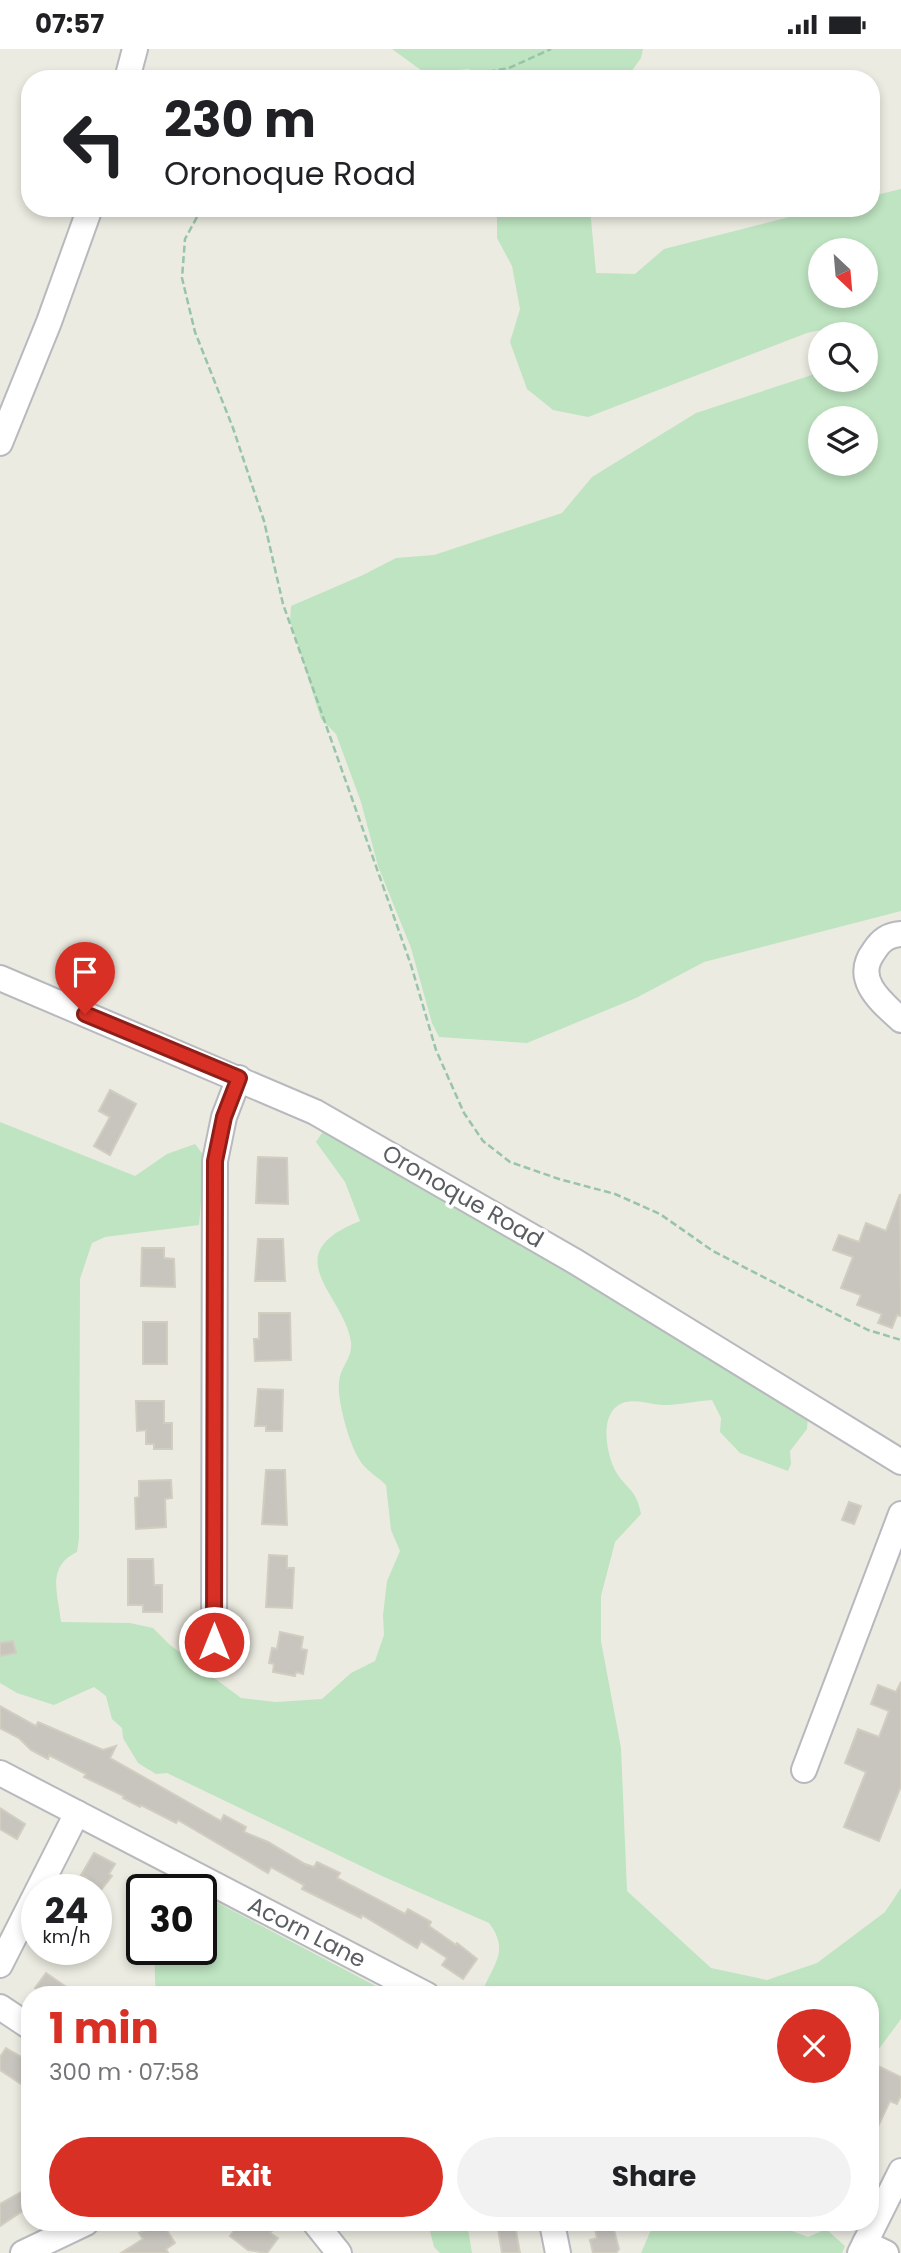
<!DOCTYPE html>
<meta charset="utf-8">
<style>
:root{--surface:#fff;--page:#f2f2f2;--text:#202124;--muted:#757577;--accent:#d93025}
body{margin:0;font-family:Poppins,sans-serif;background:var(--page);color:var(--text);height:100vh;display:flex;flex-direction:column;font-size:26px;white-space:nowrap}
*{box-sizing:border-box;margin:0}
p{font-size:23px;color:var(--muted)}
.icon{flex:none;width:38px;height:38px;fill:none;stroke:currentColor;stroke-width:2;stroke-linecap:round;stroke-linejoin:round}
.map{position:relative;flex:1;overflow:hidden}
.drawer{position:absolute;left:21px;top:1937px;width:858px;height:245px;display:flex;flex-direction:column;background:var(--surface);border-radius:28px;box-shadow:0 4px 10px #0003}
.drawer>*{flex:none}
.top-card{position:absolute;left:21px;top:21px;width:859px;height:147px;border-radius:28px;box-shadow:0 4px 10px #0003;background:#fff;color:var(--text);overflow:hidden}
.needle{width:46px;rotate:154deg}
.buttons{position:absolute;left:808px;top:189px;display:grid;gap:14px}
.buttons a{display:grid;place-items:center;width:70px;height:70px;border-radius:50%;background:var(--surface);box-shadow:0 4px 10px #0003;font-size:35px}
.speed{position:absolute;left:21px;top:1825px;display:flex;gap:14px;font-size:35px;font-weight:700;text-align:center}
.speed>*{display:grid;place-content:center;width:91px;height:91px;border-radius:50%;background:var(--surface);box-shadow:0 4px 10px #0003;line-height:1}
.speed small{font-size:18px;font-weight:400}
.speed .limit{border:4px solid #111;border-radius:10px;background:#fff;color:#111}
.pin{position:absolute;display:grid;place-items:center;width:60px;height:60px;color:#fff;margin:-72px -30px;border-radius:50% 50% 50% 0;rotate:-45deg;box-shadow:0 0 7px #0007}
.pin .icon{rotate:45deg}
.me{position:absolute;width:77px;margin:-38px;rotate:0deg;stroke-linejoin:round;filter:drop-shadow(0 0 5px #0008)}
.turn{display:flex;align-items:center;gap:24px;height:147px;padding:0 28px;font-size:32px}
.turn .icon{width:91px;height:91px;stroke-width:2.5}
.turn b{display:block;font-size:49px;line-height:60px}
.round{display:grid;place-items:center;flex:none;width:74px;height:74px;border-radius:37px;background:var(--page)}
.overview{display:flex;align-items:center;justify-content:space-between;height:119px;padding:0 28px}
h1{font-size:42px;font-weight:700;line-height:52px;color:var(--accent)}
.button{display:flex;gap:14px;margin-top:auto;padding:14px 28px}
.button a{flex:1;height:80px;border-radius:42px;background:var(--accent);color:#fff;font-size:28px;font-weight:700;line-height:80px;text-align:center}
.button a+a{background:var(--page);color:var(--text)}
.status{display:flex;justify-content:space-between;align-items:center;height:49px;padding:0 35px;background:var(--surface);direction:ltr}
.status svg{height:19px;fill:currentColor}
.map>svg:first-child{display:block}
</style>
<div class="status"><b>07:57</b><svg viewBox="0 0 49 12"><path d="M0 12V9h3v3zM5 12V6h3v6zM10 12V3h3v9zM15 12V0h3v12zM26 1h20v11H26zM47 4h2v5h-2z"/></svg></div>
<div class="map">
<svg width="901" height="2204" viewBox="0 0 901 2204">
<rect width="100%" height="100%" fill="#ecebe1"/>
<g fill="#bee4c1" fill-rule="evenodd">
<polygon points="392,0 643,0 641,9 626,30 478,30 469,20 425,24"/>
<path d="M901 140V862L704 913 636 949 527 994 439 988 432 974 411 899 378 817 361 753 336 685 321 670 290 572 291 557 363 526 396 509 434 506 562 464 592 428 696 364 821 323V331H866V285H837L830 279 807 284 588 368 553 361 527 340 510 293 520 260 512 217 497 189V159H590L596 224 635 225 664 200 824 159H872V147ZM866 201V247H821V201ZM866 369V415H821V369Z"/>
<path d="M0 1073 135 1127 167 1105 195 1095 205 1108 199 1176 105 1188 92 1194 80 1230 79 1489 77 1503C46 1518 58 1544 61 1573L130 1574 153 1579 170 1596 241 1649 276 1653 322 1650 351 1624 375 1612 384 1586 383 1566 387 1532 400 1502 391 1481 386 1436C378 1428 364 1420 359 1410 349 1394 337 1352 339 1333 340 1318 353 1309 351 1293 344 1245 274 1206 360 1172L345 1133 316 1093 324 1081 474 1163 808 1366 807 1380 790 1402 791 1415 788 1422 740 1404 720 1383 721 1369 712 1351C698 1352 683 1355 669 1356 655 1357 639 1350 626 1353 598 1360 606 1402 614 1419 624 1440 636 1437 641 1465L615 1493 601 1547V1592L621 1699 627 1842 711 1919 767 1931 817 1914 885 1863 901 1839V1970L870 2012V1946H481C492 1916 511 1903 489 1874L382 1827 167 1724 156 1725 138 1714 123 1689 122 1679 112 1670 106 1647 94 1638 54 1656 17 1644 0 1634Z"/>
<polygon points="158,1826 172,1829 195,1841 147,1841 152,1829"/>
<path d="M201 1845 393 1946H157C153 1930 157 1915 152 1901L201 1900Z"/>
<polygon points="428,2174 467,2174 472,2204 440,2204 434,2198"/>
<polygon points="654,2174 790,2174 792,2182 808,2188 826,2180 845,2197 842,2204 641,2204"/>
</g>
<g fill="#c8c5bf" stroke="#d1cdc0" stroke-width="2">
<polygon points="110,1041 136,1055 110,1106 94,1097 110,1068 99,1062"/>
<polygon points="258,1108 287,1109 288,1155 256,1154"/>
<polygon points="900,1145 901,1267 897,1266 892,1279 878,1274 882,1265 857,1256 861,1246 841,1239 853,1208 833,1201 839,1186 859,1193 866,1174 886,1182"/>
<polygon points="258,1190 283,1190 285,1232 255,1232"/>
<polygon points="142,1199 164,1199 164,1209 174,1210 175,1238 141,1237"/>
<polygon points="259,1264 290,1264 291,1311 255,1312 254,1290 259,1290"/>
<rect x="143" y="1273" width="24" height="42"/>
<polygon points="258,1340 283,1341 282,1382 266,1382 266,1377 255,1377"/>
<polygon points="136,1352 164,1352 164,1374 172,1374 172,1400 154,1400 154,1395 146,1395 146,1381 137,1382"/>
<polygon points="266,1421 285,1421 287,1476 262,1475"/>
<polygon points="171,1431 172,1449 165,1450 166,1478 136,1480 135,1449 139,1448 139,1432"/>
<polygon points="849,1453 861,1457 854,1475 842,1471"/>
<polygon points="269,1506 287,1507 287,1519 294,1519 292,1559 266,1558"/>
<polygon points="128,1510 153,1510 154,1536 162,1536 162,1563 143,1563 143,1556 128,1556"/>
<polygon points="280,1583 303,1588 301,1600 307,1601 303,1625 296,1623 295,1627 273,1623 274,1615 269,1614 272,1599 277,1600"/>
<polygon points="13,1592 16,1604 0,1607 0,1594"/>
<polygon points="901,1633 901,1737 879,1792 844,1778 866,1723 845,1714 858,1680 879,1688 889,1662 871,1655 878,1636 896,1643"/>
<polygon points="0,1657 36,1677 38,1673 103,1701 116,1697 110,1709 221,1772 224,1766 246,1778 244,1783 268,1793 305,1815 314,1818 317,1813 340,1824 337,1829 405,1865 408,1860 431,1873 429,1877 456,1896 457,1894 477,1910 463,1930 442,1916 447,1909 421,1892 417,1899 362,1866 361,1869 302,1840 304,1836 271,1818 268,1824 178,1771 176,1774 141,1756 140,1758 123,1749 124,1747 84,1728 86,1725 49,1706 48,1710 31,1701 19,1689 0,1679"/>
<polygon points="0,1759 25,1775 17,1790 0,1780"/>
<polygon points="94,1804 115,1815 109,1825 112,1827 101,1841 80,1841 87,1829 81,1826"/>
<polygon points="46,1924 78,1946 45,1946 35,1939"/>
<polygon points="6,1999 30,2013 30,2041 0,2021 0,2008"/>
<polygon points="880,2018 901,2028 901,2046 897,2055 890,2052 870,2094 870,2054 878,2037 872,2035"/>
<polygon points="25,2141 30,2157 0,2177 0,2155"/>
<polygon points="162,2174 175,2194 166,2200 168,2204 121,2204 143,2190 139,2184"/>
<polygon points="239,2174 260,2174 272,2182 270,2184 278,2189 267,2204 248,2201 230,2187"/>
<polygon points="612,2174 619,2200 616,2204 593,2204 590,2191 597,2189 594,2175"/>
<polygon points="515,2177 520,2204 502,2204 498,2180"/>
</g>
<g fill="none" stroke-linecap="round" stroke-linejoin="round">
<defs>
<g id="minor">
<polyline points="127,30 135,0"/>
<polyline points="0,394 49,273 90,159"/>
<path d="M901 885C888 886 881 891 874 902 853 930 880 952 901 971"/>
<polyline points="0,929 315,1063 576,1213 901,1413"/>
<polyline points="214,1593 215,1112 224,1068 239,1029"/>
<polyline points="804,1721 901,1465"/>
<polyline points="0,1724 427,1946"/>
<polyline points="38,1841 77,1764"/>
<polyline points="0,1916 37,1843"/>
<polyline points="0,1958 30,1978"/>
<polyline points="315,2174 339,2204"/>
<polyline points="552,2174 558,2204"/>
<polyline points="865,2194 886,2204"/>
<polyline points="23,2204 86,2174"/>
<polyline points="860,2204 901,2122"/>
</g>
</defs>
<use href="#minor" stroke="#b7b9be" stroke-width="28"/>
<g stroke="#98c4a9" stroke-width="2.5" stroke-dasharray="7 3.5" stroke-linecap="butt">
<polyline points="447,30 509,19 551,0"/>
<polyline points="202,159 185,190 182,229 195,283 233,379 264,472 283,555 411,916 436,1001 464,1064 483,1092 510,1113 559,1130 615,1145 660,1165 713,1202 802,1248 868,1281 901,1291"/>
</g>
<use href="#minor" stroke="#fff" stroke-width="24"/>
</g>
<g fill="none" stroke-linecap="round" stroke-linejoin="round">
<defs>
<polyline id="route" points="85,965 239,1029 224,1068 215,1112 214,1593"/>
</defs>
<use href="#route" stroke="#8d1f18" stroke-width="18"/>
<use href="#route" stroke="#d93025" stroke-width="12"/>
</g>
<g text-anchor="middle" stroke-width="7" stroke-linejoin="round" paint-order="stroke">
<g font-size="23" fill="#5a5d62" stroke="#fff">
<text transform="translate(463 1147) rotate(30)" y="8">Oronoque Road</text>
<text transform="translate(307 1883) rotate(27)" y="8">Acorn Lane</text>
</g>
</g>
</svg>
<div class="buttons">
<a><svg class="needle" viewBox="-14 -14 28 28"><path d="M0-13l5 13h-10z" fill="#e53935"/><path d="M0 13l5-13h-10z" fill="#757577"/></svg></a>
<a><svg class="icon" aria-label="search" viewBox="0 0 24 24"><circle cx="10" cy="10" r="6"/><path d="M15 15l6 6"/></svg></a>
<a><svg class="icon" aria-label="layers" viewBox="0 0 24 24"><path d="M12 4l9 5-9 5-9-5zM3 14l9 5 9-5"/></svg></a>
</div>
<div class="speed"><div>24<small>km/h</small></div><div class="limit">30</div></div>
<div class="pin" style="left:85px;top:965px;background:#d93025"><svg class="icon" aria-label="arrive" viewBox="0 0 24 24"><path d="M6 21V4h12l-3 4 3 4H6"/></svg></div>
<svg class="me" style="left:214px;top:1593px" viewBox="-20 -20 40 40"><circle r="17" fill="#d93025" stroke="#fff" stroke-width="3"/><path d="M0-11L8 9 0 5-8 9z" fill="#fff"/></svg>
<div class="top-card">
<div class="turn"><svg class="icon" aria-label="left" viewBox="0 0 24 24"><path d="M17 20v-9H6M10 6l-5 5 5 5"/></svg><div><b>230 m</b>Oronoque Road</div></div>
</div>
<section class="drawer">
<div class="overview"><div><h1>1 min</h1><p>300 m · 07:58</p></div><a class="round" style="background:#d93025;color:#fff"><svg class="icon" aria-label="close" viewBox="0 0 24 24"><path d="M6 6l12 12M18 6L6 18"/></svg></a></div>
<div class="button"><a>Exit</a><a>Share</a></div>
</section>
</div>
